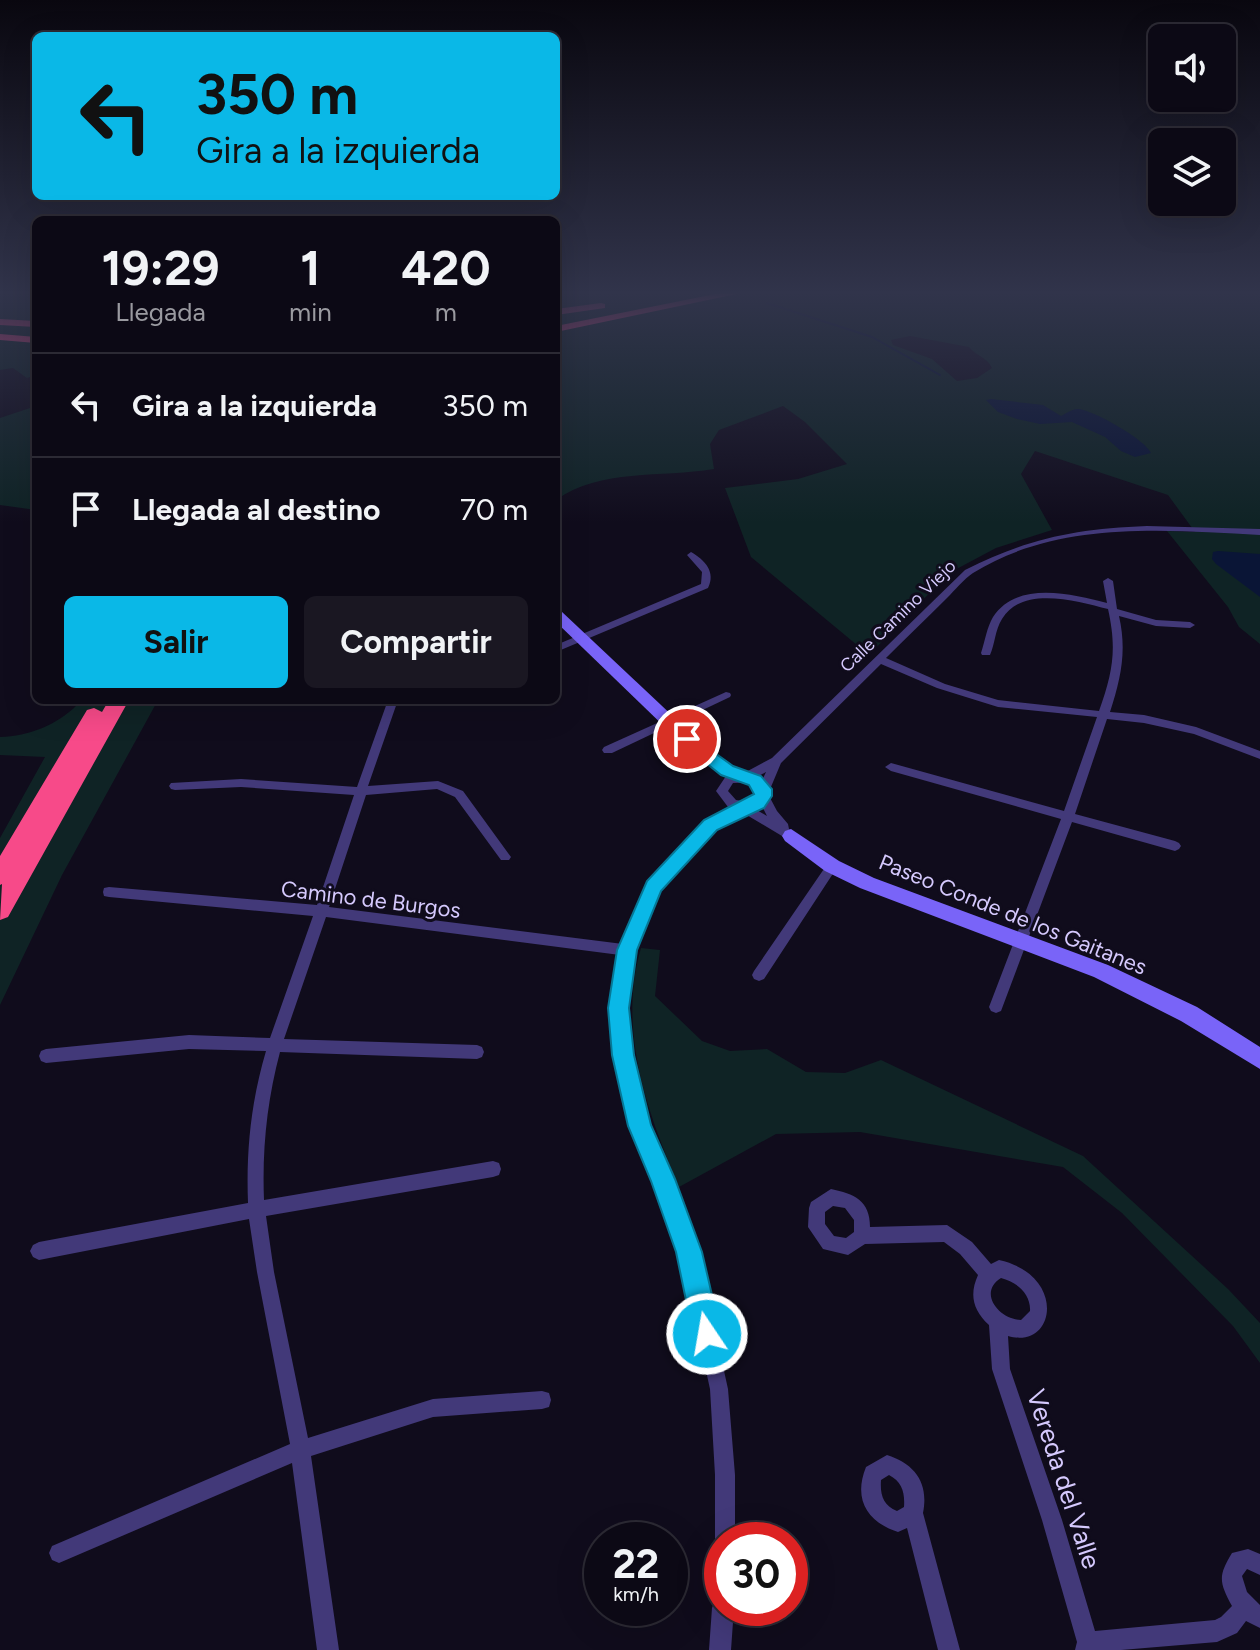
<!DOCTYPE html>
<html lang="es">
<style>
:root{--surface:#0c0915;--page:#1a1722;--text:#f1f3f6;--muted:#9a9aa0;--line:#2c2a34;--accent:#0ab8e7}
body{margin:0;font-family:Figtree,sans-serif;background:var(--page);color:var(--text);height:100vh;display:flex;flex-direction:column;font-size:30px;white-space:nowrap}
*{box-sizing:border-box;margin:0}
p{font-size:26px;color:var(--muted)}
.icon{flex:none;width:44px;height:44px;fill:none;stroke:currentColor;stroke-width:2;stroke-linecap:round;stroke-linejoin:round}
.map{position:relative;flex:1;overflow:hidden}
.details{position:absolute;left:32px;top:216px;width:528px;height:488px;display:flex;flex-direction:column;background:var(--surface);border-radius:12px;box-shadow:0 8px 32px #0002,0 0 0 2px var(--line)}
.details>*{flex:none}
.top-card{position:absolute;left:32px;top:32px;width:528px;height:168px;border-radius:12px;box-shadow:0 8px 32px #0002,0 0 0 2px var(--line);background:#0ab8e7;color:#111;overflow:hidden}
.controls{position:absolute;left:1148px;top:24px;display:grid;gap:16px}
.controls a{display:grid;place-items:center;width:88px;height:88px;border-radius:12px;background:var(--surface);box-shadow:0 8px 32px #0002,0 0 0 2px var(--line);font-size:40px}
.speed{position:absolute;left:584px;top:1522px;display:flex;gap:16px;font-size:40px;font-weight:700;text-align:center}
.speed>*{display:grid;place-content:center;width:104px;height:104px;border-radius:50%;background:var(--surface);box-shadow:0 8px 32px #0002,0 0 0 2px var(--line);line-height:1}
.speed small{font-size:20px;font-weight:400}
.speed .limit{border:12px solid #d22;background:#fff;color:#111}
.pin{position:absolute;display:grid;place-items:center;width:68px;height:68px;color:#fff;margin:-34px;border:4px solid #fff;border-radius:50%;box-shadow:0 2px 8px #0007}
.me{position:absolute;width:88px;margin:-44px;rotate:348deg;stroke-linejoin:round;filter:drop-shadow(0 0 6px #0008)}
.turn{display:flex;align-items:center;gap:28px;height:168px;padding:0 32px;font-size:36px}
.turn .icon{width:104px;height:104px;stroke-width:2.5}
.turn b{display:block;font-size:56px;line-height:68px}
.eta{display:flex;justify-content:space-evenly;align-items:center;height:136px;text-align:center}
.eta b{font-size:48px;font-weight:700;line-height:56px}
.button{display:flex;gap:16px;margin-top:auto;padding:16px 32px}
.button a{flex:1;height:92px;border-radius:12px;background:var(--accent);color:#111;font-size:32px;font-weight:700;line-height:92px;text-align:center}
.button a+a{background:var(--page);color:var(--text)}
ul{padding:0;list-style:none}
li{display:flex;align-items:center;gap:24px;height:104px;padding:0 32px;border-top:2px solid var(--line)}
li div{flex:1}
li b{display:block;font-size:30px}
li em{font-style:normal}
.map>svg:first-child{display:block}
</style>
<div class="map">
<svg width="1260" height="1650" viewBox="0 0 1260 1650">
<rect width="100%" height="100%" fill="#100c1c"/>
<g fill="#0f2325" fill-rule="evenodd">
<polygon points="0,292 36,292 36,375 27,378 13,368 0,370"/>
<path d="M556 292H1260V644L1239 627 1228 607 1167 531 1195 532 1168 495 1035 451 1021 474 1052 530 996 548 949 573 869 655 751 557 725 488 798 479 847 464 805 422 783 406 719 430 710 444 714 469C661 478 601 468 556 500ZM910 336 969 347C976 356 987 357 992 368L977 378 957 381 932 359 893 345 891 340Z"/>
<polygon points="36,406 36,510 0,505 0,418"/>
<path d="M75 700H158L62 875 0 1005V838L45 757 0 755V737C29 736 57 725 77 705Z"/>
<path d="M641 948 660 950 655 996 702 1041 730 1051 767 1049 806 1072 845 1073 881 1060 1083 1156 1228 1289 1260 1323V1363L1233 1326 1122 1213 1063 1167 860 1132 776 1134 679 1187C647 1111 617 1030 641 948Z"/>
</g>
<g fill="#0a1536">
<path d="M991 399 1043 405 1061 416C1065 414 1070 410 1077 409 1092 409 1146 440 1151 453L1135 457 1121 451 1105 437 1072 422 1040 424 1017 419 998 412 986 400Z"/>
<polygon points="1218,551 1260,554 1260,597 1216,564 1212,559 1213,552"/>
</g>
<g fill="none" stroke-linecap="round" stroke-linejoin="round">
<polyline stroke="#0a1536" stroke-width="2" points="767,303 872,337 940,375"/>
<g fill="#423979" fill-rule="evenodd">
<path d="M1147 526 1260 529V535C1165 530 1058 520 973 573 964 579 955 590 947 598 927 618 906 638 886 658L945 684 998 700 1099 711C1113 672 1117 649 1108 609 1077 601 1022 585 1002 619 995 630 995 644 990 655H982L981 653C985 641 987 627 993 617 1017 580 1072 594 1107 603L1103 581 1108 578 1113 581 1117 609 1156 620 1190 622 1195 625 1190 628 1156 626 1119 616C1127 651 1121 678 1110 712L1144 715 1196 727 1260 751V759L1194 734 1144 723 1107 719 1075 814 1175 841 1179 843 1181 846 1179 849 1175 851 1072 822 1001 1011 996 1013 991 1011 989 1007 1061 819 891 771 885 767 891 763 1064 811 1097 717 998 707 937 688 881 664 781 763 768 794 777 811 788 824 789 829 797 836 795 839H787L745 814 714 828 659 890 634 950 626 1008 630 1055 647 1125 671 1179 698 1252 728 1389 735 1475V1540H722V1549L718 1547 715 1540V1475L710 1389 680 1252 656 1181 631 1126 616 1055 612 1008 620 955 326 917 284 1039 477 1045 482 1047 484 1052 482 1057 477 1059 280 1052C267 1101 262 1149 264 1200L493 1161 499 1163 501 1169 499 1175 493 1177 266 1216 274 1272 308 1438 433 1399 542 1391 549 1393 551 1400 549 1407 542 1409 433 1417 311 1456 339 1650H317L292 1463 59 1563 52 1560 49 1553 52 1546 290 1444 257 1272 249 1219 39 1260 33 1257 30 1251 33 1245 39 1242 248 1203C246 1150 251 1102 266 1051L189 1049 46 1063 41 1061 39 1056 41 1051 46 1049 189 1035 270 1038 313 916 109 897 104 896 103 892 104 888 109 887 317 905 354 795 241 787 175 790 171 789 169 786 171 783 241 779 357 787 388 700H398L368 786 438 781 463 791 511 857 509 860H501L455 797 437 789 366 795 329 907 623 944 649 883 706 822 734 809 728 807 716 791 726 776 729 775 701 759 699 756 701 753H709L744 773 772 758 965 570C1029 538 1075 529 1147 526ZM766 772 753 800 748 802 736 800 728 791 733 783 756 782 757 777ZM762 806 767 816 755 809Z"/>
<path d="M691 552C705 560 716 572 708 588L556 652V645L701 584 702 572 687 555Z"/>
<polygon points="726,692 730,693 731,695 730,697 612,753 604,753 602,750 604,747"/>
<polygon points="832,861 836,863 838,866 836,869 764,979 759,981 754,979 752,975 754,971 828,863"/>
<path d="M831 1189C854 1194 870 1200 870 1227L947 1225 972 1242 991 1264 999 1260C1067 1275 1056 1350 1008 1336L1010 1369 1062 1520 1095 1631 1215 1620 1221 1617 1232 1606C1219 1582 1218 1576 1232 1553L1248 1549 1260 1554V1575L1247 1569 1242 1576 1247 1592 1260 1605V1628L1246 1621 1237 1633 1217 1642 1121 1650H1075L1077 1642 1042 1520 992 1369 989 1325C973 1310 969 1295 978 1275L960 1254 944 1242 865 1244 848 1255 823 1249 808 1227 809 1208 811 1202ZM833 1206 845 1208 854 1220V1232L846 1238 834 1236 825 1224V1212ZM1001 1278C1017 1282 1031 1294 1030 1311L1021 1320C1000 1320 977 1293 1001 1278Z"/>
<path d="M887 1455C915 1464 929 1483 923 1513L960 1650H938L907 1528 898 1532C867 1522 853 1499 866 1467ZM889 1475C902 1482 905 1492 904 1507L897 1511C883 1505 880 1495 881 1480Z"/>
<polygon points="722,1598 722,1608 734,1608 731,1650 709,1650 712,1608 715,1600"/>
</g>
<g fill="#7964f8" fill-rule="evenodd">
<polygon points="556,610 561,611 711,752 713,756 711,760 699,760 556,622"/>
<polygon points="791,829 839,861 874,878 1108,965 1197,1007 1260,1047 1260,1069 1181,1021 1094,977 860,888 825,871 785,841 782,836 785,831"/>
</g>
<g fill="#f74a89" fill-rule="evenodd">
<polygon points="725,292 746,292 556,332 556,326"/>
<polygon points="601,303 605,304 605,308 556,315 556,309"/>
<polygon points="0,319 36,321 36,327 0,325"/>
<polygon points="0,334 36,337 36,343 0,340"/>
<polygon points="109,700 129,700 8,917 0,920 2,884 0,885 0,856 87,710 94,708 102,712"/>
</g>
</g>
<linearGradient id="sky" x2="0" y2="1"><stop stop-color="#09070f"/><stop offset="0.56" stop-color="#31344b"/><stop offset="1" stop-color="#31344b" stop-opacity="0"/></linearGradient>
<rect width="1260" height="523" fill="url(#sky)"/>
<polygon fill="#0ab8e7" stroke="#067896" stroke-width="2" points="687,733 733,766 761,776 772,789 772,796 764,808 717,830 661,891 637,950 629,1008 634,1055 651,1125 675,1179 702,1252 721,1334 717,1343 707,1347 697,1343 693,1334 676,1252 651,1181 628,1126 612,1055 608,1008 617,950 647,881 704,820 754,794 749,785 721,775 681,743 678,739 681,735"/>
<g text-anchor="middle" stroke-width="6" stroke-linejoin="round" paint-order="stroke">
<g font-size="18" fill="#d5c9fd" stroke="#100c1c">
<text transform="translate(898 616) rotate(-44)" y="6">Calle Camino Viejo</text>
</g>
<g font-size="22" fill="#d5c9fd" stroke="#100c1c">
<text transform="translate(371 899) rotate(7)" y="8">Camino de Burgos</text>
<text transform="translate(1013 914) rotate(22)" y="8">Paseo Conde de los Gaitanes</text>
</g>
<g font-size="26" fill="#d5c9fd" stroke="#100c1c">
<text transform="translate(1064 1479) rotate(72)" y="9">Vereda del Valle</text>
</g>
</g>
</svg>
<div class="controls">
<a><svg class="icon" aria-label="sound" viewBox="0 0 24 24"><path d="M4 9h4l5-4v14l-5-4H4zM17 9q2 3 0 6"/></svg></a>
<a><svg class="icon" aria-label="layers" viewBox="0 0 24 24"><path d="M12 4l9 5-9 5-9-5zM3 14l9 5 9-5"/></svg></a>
</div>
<div class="speed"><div>22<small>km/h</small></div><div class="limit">30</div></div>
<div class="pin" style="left:687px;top:739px;background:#d93025"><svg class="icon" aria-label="arrive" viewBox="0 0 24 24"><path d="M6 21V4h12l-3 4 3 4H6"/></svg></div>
<svg class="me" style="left:707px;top:1334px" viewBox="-20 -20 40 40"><circle r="17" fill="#0ab8e7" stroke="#fff" stroke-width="3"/><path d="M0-11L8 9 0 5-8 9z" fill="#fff"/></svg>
<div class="top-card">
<div class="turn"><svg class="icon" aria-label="left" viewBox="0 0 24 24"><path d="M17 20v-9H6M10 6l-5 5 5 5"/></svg><div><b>350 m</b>Gira a la izquierda</div></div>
</div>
<section class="details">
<div class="eta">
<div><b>19:29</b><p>Llegada</p></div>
<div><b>1</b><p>min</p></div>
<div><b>420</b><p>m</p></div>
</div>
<ul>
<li><svg class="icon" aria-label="left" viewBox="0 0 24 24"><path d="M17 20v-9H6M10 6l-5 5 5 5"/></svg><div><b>Gira a la izquierda</b></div><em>350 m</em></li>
<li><svg class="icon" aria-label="arrive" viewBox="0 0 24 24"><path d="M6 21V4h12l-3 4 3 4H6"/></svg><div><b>Llegada al destino</b></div><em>70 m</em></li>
</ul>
<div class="button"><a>Salir</a><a>Compartir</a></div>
</section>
</div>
